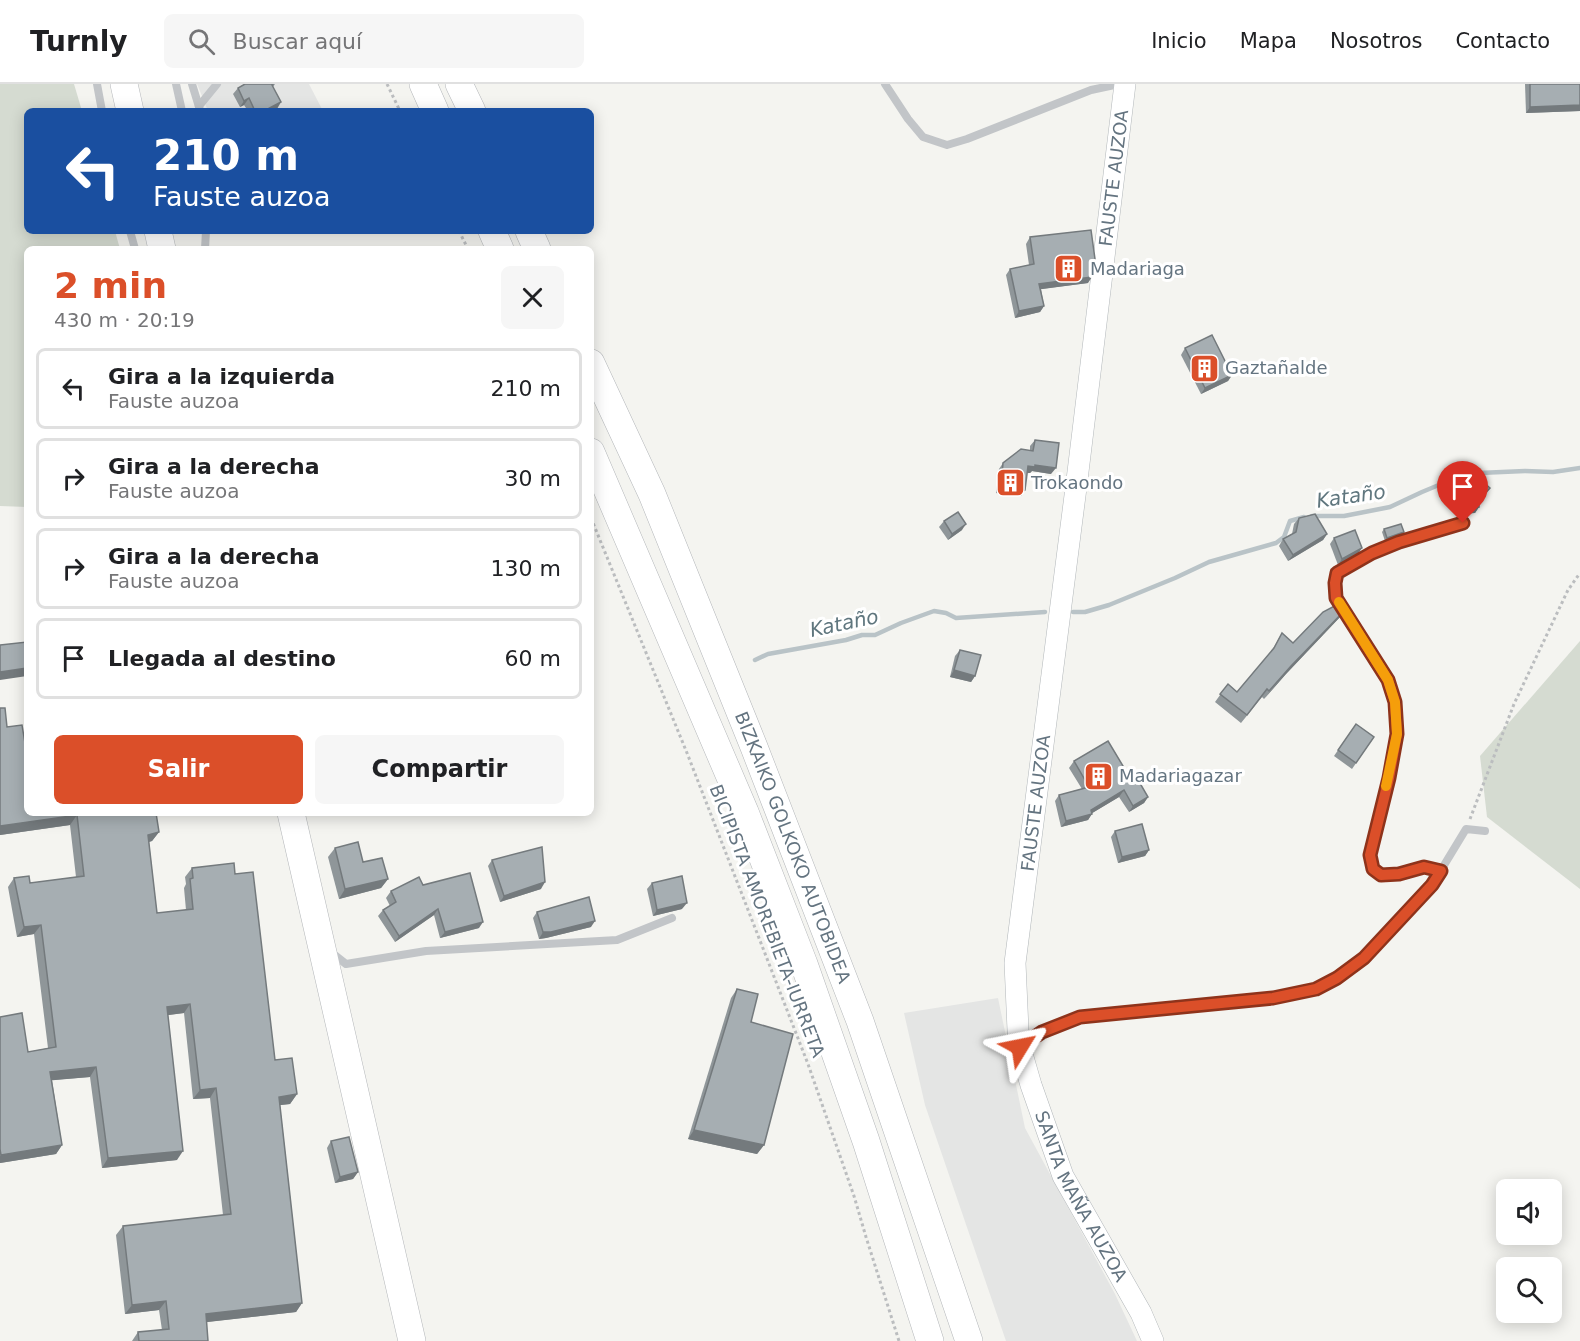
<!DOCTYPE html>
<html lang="es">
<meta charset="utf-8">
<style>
:root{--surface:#fff;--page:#f6f6f6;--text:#202124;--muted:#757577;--line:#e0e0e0;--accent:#db4f29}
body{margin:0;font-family:"DejaVu Sans",sans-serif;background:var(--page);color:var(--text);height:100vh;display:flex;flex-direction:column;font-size:22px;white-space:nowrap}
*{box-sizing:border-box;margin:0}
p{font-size:20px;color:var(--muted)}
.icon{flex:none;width:33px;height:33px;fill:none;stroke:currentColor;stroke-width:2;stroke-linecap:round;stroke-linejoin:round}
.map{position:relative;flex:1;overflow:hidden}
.panel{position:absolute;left:24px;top:162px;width:570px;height:570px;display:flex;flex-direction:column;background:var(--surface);border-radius:9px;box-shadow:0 3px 15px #0003}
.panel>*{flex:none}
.hud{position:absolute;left:24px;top:24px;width:570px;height:126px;border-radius:9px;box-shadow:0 3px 15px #0003;background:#1a4fa0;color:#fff;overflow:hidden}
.fabs{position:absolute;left:1496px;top:1095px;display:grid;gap:12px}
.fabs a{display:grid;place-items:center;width:66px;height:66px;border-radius:9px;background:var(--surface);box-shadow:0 3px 15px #0003;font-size:30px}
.pin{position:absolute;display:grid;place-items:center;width:51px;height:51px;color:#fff;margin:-62px -26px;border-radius:50% 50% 50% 0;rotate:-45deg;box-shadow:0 0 6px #0007}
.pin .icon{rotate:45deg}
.me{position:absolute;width:66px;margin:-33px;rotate:55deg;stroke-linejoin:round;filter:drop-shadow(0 0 4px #0008)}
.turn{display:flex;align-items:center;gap:21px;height:126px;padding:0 30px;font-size:27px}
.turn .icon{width:78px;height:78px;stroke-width:2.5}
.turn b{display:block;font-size:42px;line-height:51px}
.round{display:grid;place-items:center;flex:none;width:63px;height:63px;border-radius:9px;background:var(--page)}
.headline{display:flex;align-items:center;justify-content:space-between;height:102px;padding:0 30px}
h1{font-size:36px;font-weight:800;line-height:45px;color:var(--accent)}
.primary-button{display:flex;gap:12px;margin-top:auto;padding:12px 30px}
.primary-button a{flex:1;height:69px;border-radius:9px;background:var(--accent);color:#fff;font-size:24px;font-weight:800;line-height:69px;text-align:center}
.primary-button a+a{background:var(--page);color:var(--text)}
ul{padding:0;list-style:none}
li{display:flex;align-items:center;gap:18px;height:81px;margin:0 12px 9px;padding:0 18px;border:3px solid var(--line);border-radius:9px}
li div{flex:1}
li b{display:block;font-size:22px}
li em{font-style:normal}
header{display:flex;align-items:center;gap:36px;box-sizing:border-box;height:84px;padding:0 30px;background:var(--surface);border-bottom:2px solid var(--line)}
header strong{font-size:28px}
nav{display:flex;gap:33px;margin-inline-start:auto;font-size:21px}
.search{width:420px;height:54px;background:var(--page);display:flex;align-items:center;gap:15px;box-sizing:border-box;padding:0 21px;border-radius:9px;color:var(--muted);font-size:22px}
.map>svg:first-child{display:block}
</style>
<header>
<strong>Turnly</strong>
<div class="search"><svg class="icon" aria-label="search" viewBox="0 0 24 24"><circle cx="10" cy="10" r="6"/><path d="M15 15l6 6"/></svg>Buscar aquí</div>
<nav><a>Inicio</a><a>Mapa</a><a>Nosotros</a><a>Contacto</a></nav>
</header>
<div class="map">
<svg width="1580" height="1257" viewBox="0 0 1580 1257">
<rect width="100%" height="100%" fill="#f4f4f0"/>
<g fill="#e4e5e4">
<polygon points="197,0 309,0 323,27 208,27"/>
<polygon points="998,914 1025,1044 1115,1210 1137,1257 1006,1257 925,1021 904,929"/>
</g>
<g fill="#d5dbd1">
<polygon points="0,0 74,0 82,27 27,27 27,147 115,147 120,165 27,165 27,423 0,422"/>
<polygon points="1580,557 1580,805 1487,733 1480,672"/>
</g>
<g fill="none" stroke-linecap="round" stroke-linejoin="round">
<g stroke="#b9c3c7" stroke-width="4.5">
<polyline points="1312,432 1344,432 1390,423 1422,408 1458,393 1479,389 1525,387 1553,388 1580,384"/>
<polyline points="1073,528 1085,528 1109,521 1175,494 1209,478 1276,459 1284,453 1290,437 1304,433"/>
<polyline points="755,576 768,570 846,556 862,551 875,551 901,539 934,527 946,529 956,534 1045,528"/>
</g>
<defs>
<g id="secondary">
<path id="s1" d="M1125 0 1077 396 1015 879 1018 946 1020 963 1031 1001 1063 1092 1141 1229 1153 1257"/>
</g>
<g id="highway">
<polyline points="124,0 130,27"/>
<polyline points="423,0 435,27"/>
<polyline points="459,0 472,27"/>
<polyline points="158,147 162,165"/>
<polyline points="492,147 500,165"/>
<polyline points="529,147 537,165"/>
<path id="s2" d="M591 279 652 410 754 663 860 937 969 1257"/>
<polyline points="591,368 745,728 804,880 866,1057 930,1257"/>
<polyline points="291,729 412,1257"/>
</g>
</defs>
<use href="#secondary" stroke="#b2b7ba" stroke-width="22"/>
<use href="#highway" stroke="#b4b7ba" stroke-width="28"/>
<g stroke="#bbbdbf" stroke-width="3" stroke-dasharray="3 3" stroke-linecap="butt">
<polyline points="387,0 400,27"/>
<polyline points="459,147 468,165"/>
<polyline points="591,434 687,669 808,980 854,1112 866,1153 899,1257"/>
<polyline points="1470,735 1514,620 1568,506 1580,489"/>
</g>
<g stroke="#c2c5c8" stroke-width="8">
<polyline points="97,0 102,27"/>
<polyline points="176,0 182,27"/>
<polyline points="192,0 200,26"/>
<polyline points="885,0 908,35 923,53 947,61 967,55 1091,6 1119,0"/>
<polyline points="199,22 217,0"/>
<polyline points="130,147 135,165"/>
<polyline points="205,165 206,147"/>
<polyline points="1441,787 1424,783 1399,790 1381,791 1373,785 1370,771 1388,694 1397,650 1395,618 1388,596 1336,514 1335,499 1337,489 1372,469 1399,458 1463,439"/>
<polyline points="332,869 346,880 426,867 617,856 672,834"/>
<polyline points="1021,962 1042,948 1080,933 1273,914 1315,905 1337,894 1364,874 1389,850 1432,801 1466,745 1485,747"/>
</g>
<use href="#secondary" stroke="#fff" stroke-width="21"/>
<use href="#highway" stroke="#fff" stroke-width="27"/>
</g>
<g fill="#8f9699">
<polygon points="245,0 275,0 273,3 277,25 272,27 248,27 244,21 240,23 233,10 238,4"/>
<polygon points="1525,0 1580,0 1580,27 1526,29"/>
<polygon points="1030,153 1088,199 1041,205 1044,222 1040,228 1015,234 1006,191 1010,185 1029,181 1026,160"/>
<polygon points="1185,264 1232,291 1228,297 1201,310 1181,271"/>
<polygon points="1035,356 1051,390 1032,387 1030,389 1027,389 1025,406 1021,412 996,409 999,385 1003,379 1030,366 1030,362"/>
<polygon points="1461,397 1486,411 1479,418 1479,423 1475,429 1458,430 1456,403"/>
<polygon points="1299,434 1327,450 1323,456 1288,477 1279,462 1283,455 1292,450 1294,440"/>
<polygon points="944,437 962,446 948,456 939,443"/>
<polygon points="1384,445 1401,451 1385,457 1382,448"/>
<polygon points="1334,454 1358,470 1338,481 1330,460"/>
<polygon points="1341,532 1286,590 1264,615 1262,613 1241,639 1215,618 1228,600 1237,608 1271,568 1282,549 1293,559"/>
<polygon points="960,566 975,592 971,598 950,593 955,572"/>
<polygon points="0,624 7,643 27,729 156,729 159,748 152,757 149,758 157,829 186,826 184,804 186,800 185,793 192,784 235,790 275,976 297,1010 290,1020 280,1021 302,1219 296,1228 206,1238 208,1257 132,1257 138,1248 162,1246 159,1226 125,1230 116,1151 123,1142 223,1131 210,1014 193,1015 184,929 168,931 177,1076 102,1084 90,993 52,996 62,1061 56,1070 0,1079 0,933 28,968 48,964 34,850 17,853 8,803 14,794 30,799 76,793 70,741 0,751"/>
<polygon points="1356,640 1374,653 1352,685 1334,672"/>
<polygon points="1074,677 1132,697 1148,713 1144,719 1129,728 1119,713 1092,729 1088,736 1061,743 1055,717 1059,711 1082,705 1069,684"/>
<polygon points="1115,747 1149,766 1145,772 1118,779 1111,753"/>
<polygon points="335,764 363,778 388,795 381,804 339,815 328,773"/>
<polygon points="492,776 541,805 500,818 488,782"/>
<polygon points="652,799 682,825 653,832 647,805"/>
<polygon points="423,801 479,844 440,854 434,831 395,858 378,832 383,826 390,822 386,814 391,807"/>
<polygon points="537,828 591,843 546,854 539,855 533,834"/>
<polygon points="737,905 764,1061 757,1070 688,1055 731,914"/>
<polygon points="331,1057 358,1088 353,1095 335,1099 327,1064"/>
</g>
<g fill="#747a7d">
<polygon points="249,14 244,21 240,23 244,17"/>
<polygon points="281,18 277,25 272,27 264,27"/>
<polygon points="1580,21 1580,27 1526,29 1530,23"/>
<polygon points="1092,193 1088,199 1035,206 1039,200"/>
<polygon points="1044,222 1040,228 1015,234 1019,227"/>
<polygon points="1232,291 1228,297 1201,310 1205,304"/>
<polygon points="1035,381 1056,384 1051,390 1032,387 1030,389 1024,389 1028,382"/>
<polygon points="1001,403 1025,406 1021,412 996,409"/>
<polygon points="1479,423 1475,429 1458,430 1462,424"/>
<polygon points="966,440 962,446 948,456 952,450"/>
<polygon points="1404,448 1401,451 1385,457 1387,454"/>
<polygon points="1327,450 1323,456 1288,477 1293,471"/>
<polygon points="1362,464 1358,470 1338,481 1342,475"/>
<polygon points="1346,525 1341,532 1286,590 1264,615 1291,582"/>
<polygon points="27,584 27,592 0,596 0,588"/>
<polygon points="954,586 975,592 971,598 950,593"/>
<polygon points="1124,706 1119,713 1089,731 1092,730 1088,736 1061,743 1066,737 1091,726"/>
<polygon points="1148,713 1144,719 1129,728 1133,722"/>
<polygon points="77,731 70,741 0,751 0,742"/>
<polygon points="159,748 152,757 141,760 148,751"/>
<polygon points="1149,766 1145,772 1118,779 1122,773"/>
<polygon points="388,795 381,804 339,815 345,805"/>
<polygon points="545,798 541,805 500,818 504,812"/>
<polygon points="687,819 682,825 653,832 657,826"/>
<polygon points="438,825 434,831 395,858 399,852"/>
<polygon points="595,837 591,843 546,854 539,855 543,848"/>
<polygon points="483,838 479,844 440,854 445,848"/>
<polygon points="41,841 34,850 17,853 24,843"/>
<polygon points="190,920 184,929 161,932 167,923"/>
<polygon points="96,983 90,993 44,997 50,988"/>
<polygon points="216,1004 210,1014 193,1015 200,1006"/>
<polygon points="297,1010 290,1020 272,1022 279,1013"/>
<polygon points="694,1046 764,1061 757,1070 688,1055"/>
<polygon points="62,1061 56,1070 0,1079 0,1072 1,1071"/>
<polygon points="183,1067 177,1076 102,1084 108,1074"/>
<polygon points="358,1088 353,1095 335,1099 340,1093"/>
<polygon points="166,1217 159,1226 125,1230 132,1221"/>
<polygon points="302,1219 296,1228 199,1239 206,1230"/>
</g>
<g fill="#a6aeb2" stroke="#747a7d" stroke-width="1.5">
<polygon points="245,0 273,0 272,1 281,18 264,27 255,27 249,14 244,17 238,4"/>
<polygon points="1530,0 1580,0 1580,21 1530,23"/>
<polygon points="1091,146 1095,175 1092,193 1039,200 1044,222 1019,227 1010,185 1034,180 1030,153"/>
<polygon points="1212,251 1232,291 1205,304 1185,264"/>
<polygon points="1035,356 1059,359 1056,384 1035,381 1035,383 1028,382 1025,406 1001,403 1003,379 1021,365 1033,367"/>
<polygon points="1481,396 1490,404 1479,416 1479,423 1462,424 1461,397"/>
<polygon points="958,428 966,440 952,450 944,437"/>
<polygon points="1315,430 1327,450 1293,471 1283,455 1296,448 1299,434"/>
<polygon points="1401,440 1404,448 1387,454 1384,445"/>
<polygon points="1355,446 1362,464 1342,475 1334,454"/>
<polygon points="1342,518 1346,525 1291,582 1269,607 1267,605 1247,631 1220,610 1228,600 1237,608 1274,564 1282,549 1293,559 1323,528"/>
<polygon points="27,558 27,584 0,588 0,561"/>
<polygon points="960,566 981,571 975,592 954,586"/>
<polygon points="0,624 5,624 7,643 22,641 25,659 27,659 27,729 156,729 159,748 148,751 157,829 193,825 190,795 193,794 192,784 234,779 235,790 253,788 275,976 292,974 297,1010 279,1013 302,1219 206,1230 208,1257 139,1257 138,1248 169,1245 166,1217 132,1221 123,1142 231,1130 216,1004 200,1006 190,920 167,923 183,1067 108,1074 96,983 50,988 62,1061 1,1071 0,1065 0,933 22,929 28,968 56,963 41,841 24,843 14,794 29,792 30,799 84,792 77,731 0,742"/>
<polygon points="1356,640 1374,653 1356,679 1338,666"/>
<polygon points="1108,657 1132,697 1137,694 1148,713 1133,722 1124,706 1091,726 1092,730 1066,737 1059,711 1089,703 1074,677"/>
<polygon points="1142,740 1149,766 1122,773 1115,747"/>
<polygon points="358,758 363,778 382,774 388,795 345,805 335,764"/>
<polygon points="542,763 545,798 504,812 492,776"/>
<polygon points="470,789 483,838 445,848 438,825 399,852 383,826 396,818 391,807 419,793 423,801"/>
<polygon points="682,792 687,819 657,826 652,799"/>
<polygon points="589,813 595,837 551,848 543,848 537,828"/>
<polygon points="737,905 758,910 751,938 793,950 764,1061 694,1046"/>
<polygon points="349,1053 358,1088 340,1093 331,1057"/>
</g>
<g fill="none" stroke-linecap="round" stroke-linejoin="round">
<defs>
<polyline id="route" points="1020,963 1042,948 1080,933 1273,914 1316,905 1337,894 1364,874 1432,801 1441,787 1424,783 1399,790 1381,791 1373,785 1370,771 1389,694 1397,650 1395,618 1388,596 1336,514 1335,499 1337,489 1372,469 1399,458 1463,439"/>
</defs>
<use href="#route" stroke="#8e331b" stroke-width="15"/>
<use href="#route" stroke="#db4f29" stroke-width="10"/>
<polyline stroke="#f59e0b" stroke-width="10" points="1339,518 1388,596 1395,618 1397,650 1386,702"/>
</g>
<defs>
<symbol id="building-square" viewBox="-11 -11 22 22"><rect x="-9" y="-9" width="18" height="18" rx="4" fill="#db4f29" stroke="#fff"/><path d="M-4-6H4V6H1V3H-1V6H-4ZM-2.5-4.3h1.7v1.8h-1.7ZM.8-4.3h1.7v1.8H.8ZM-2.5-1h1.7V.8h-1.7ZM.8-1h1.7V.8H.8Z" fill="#fff"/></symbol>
</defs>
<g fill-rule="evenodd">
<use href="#building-square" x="1052" y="168" width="33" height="33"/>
<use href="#building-square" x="1188" y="268" width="33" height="33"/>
<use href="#building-square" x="994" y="382" width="33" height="33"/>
<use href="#building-square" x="1082" y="676" width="33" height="33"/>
</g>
<g text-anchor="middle" stroke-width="6" stroke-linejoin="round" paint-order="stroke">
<g font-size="18" fill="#647480" stroke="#fff">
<text transform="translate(1114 94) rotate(-83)" y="6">FAUSTE AUZOA</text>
<text transform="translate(1036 719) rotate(-83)" y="6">FAUSTE AUZOA</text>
<text dy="6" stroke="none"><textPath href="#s2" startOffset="525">BIZKAIKO GOLKOKO AUTOBIDEA</textPath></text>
<text transform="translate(767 837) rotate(69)" y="6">BICIPISTA AMOREBIETA-IURRETA</text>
<text dy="6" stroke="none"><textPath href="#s1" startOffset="1132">SANTA MAÑA AUZOA</textPath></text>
</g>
<g font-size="18" fill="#647480" stroke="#fff" text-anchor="start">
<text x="1090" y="191">Madariaga</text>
<text x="1225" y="290">Gaztañalde</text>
<text x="1031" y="405">Trokaondo</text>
<text x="1119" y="698">Madariagazar</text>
</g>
<g font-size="20" font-style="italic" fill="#5f767e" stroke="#fff">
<text transform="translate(1351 412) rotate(-8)" y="7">Kataño</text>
<text transform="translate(844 539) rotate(-12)" y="7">Kataño</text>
</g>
</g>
</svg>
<div class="fabs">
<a><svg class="icon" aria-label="sound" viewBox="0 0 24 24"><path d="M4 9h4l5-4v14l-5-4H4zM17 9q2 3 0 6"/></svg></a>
<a><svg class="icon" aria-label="search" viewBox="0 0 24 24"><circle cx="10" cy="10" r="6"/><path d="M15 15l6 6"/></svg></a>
</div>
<div class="pin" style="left:1463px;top:439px;background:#d93025"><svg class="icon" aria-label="arrive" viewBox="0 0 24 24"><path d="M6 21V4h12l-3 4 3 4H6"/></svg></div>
<svg class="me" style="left:1020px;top:963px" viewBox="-20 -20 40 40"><path d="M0-17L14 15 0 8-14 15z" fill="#db4f29" stroke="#fff" stroke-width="4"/></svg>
<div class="hud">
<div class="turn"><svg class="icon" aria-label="left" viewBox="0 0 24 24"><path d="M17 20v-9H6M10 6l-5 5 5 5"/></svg><div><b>210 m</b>Fauste auzoa</div></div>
</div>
<section class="panel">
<div class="headline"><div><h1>2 min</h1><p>430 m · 20:19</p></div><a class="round"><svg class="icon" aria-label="close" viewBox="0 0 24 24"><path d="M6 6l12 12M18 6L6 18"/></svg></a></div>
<ul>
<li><svg class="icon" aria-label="left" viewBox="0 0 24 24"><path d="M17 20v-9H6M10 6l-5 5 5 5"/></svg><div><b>Gira a la izquierda</b><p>Fauste auzoa</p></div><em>210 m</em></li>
<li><svg class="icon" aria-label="right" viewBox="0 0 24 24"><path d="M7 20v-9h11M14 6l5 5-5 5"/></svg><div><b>Gira a la derecha</b><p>Fauste auzoa</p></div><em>30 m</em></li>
<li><svg class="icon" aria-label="right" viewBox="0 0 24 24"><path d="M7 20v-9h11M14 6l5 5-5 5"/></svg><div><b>Gira a la derecha</b><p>Fauste auzoa</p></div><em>130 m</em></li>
<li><svg class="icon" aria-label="arrive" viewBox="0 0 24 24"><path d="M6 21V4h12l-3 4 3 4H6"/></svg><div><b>Llegada al destino</b></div><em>60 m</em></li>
</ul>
<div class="primary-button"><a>Salir</a><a>Compartir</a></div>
</section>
</div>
